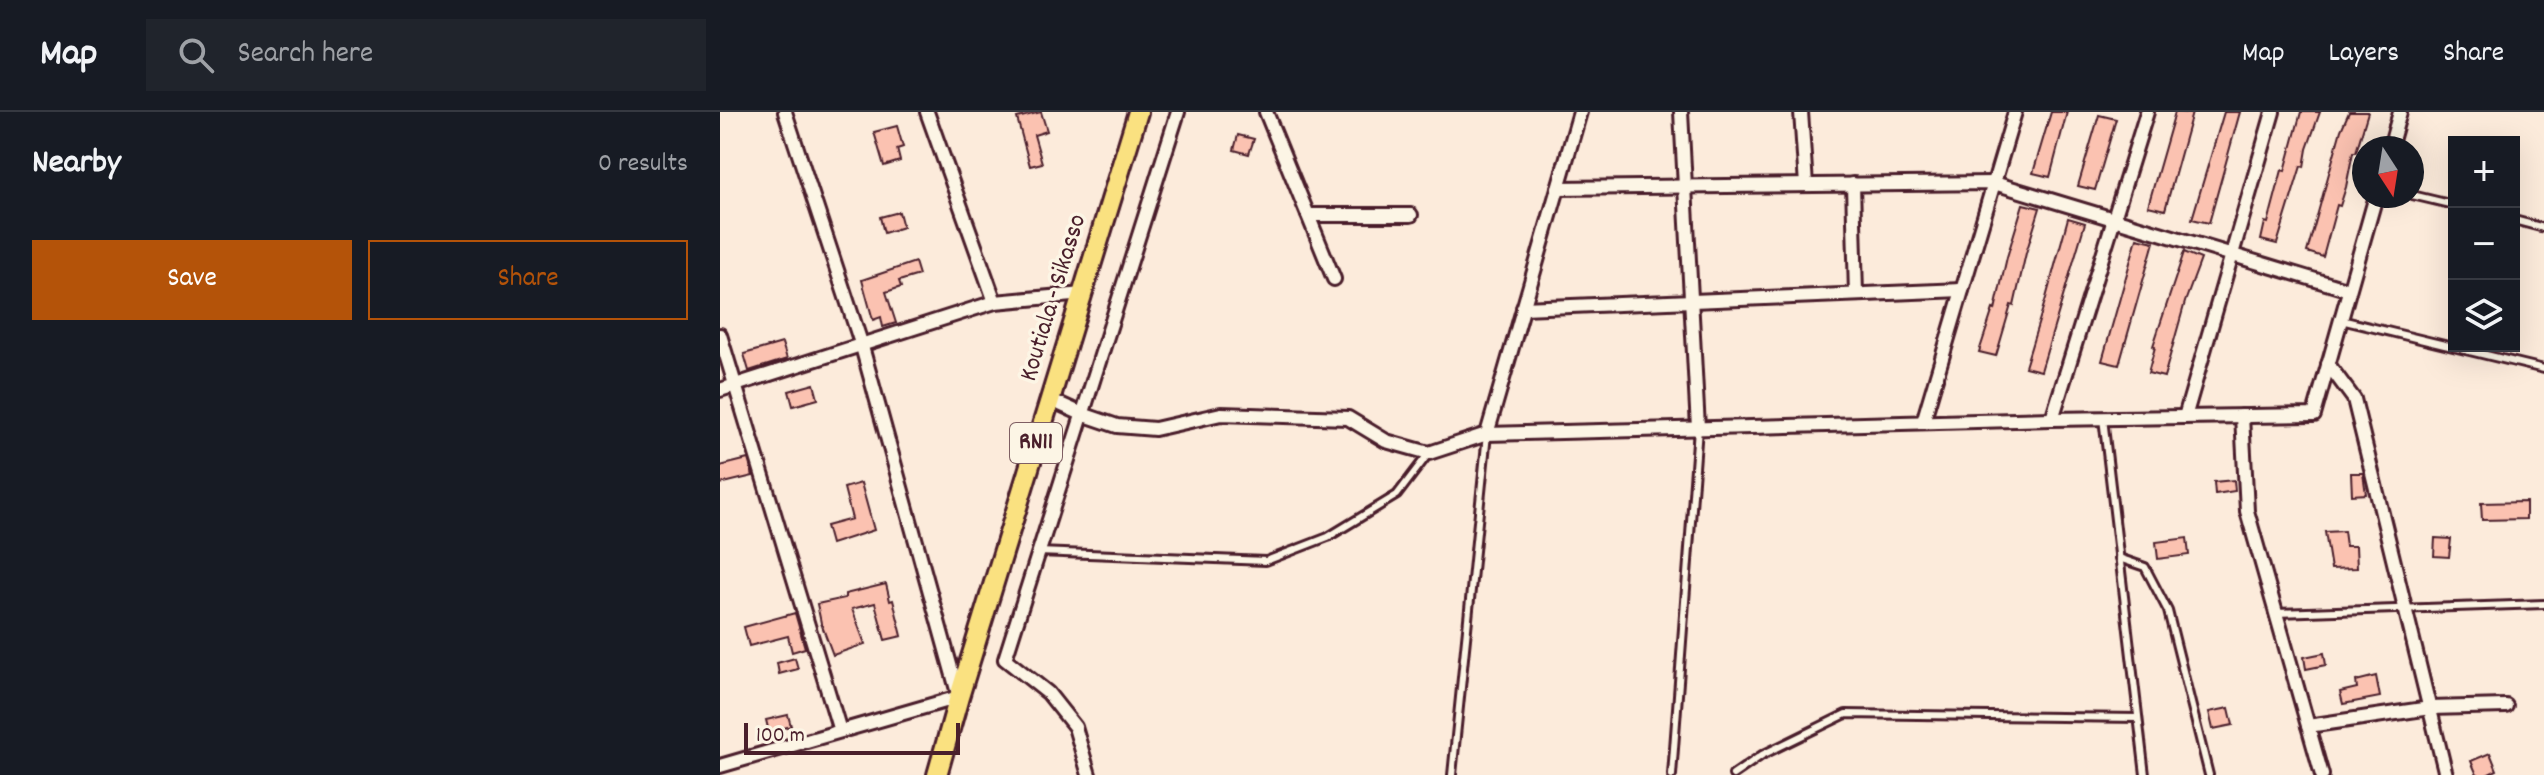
<!DOCTYPE html>
<meta charset="utf-8">
<style>
:root{--surface:#171b24;--page:#20242c;--text:#f1f3f6;--muted:#9ea1a6;--line:#363941;--accent:#b45309}
body{margin:0;font-family:Dekko,sans-serif;background:var(--page);color:var(--text)}
.controls{position:absolute;right:24px;top:24px;display:grid;overflow:hidden;border-radius:0px;box-shadow:0 8px 32px #0002}
.controls button{width:72px;height:72px;display:grid;place-items:center;padding:0;border:0;border-bottom:2px solid var(--line);background:var(--surface);color:var(--text);font:40px sans-serif}
.compass{position:absolute;left:1632px;top:24px;width:72px;height:72px;border-radius:50%;background:var(--surface);box-shadow:0 8px 32px #0002;rotate:168deg}
.scale{position:absolute;left:24px;bottom:20px;width:216px;box-sizing:border-box;padding-left:8px;border:4px solid #4a1f2b;border-top:0;font-size:22px;line-height:28px;white-space:nowrap;color:#4a1f2b;-webkit-text-stroke:6px #fcf5e5;paint-order:stroke}
.list{margin:0;padding:0;list-style:none}
h2{display:flex;justify-content:space-between;align-items:center;height:104px;margin:0;padding:0 32px;font-size:34px}
h2 small{font-size:26px;font-weight:400;color:var(--muted)}
.actions{display:flex;gap:16px;padding:24px 32px}
.actions a{flex:1;padding:18px 0;border:2px solid var(--accent);border-radius:0px;text-align:center;font-size:28px;color:var(--accent)}
.actions .main{background:var(--accent);color:#fff}
.icon{flex:none;width:44px;height:44px;fill:none;stroke:currentColor;stroke-width:2;stroke-linecap:round;stroke-linejoin:round}
.map{position:relative;flex:none;width:1824px;height:663px;overflow:hidden}
header{display:flex;align-items:center;gap:48px;box-sizing:border-box;height:112px;padding:0 40px;background:var(--surface);border-bottom:2px solid var(--line)}
header strong{font-size:38px}
nav{display:flex;gap:44px;margin-inline-start:auto;font-size:28px}
.search{width:560px;height:72px;background:var(--page);display:flex;align-items:center;gap:20px;box-sizing:border-box;padding:0 28px;border-radius:0px;color:var(--muted);font-size:30px}
main{display:flex}
aside{flex:1;background:var(--surface)}
.map>svg:first-child{display:block}
</style>
<header>
<strong>Map</strong>
<div class="search"><svg class="icon" aria-label="search" viewBox="0 0 24 24"><circle cx="10" cy="10" r="6"/><path d="M15 15l6 6"/></svg>Search here</div>
<nav><a>Map</a><a>Layers</a><a>Share</a></nav>
</header>
<main>
<aside>
<h2>Nearby<small>0 results</small></h2>
<ul class="list">
</ul>
<div class="actions"><a class="main">Save</a><a>Share</a></div>
</aside>
<div class="map">
<svg width="1824" height="663" viewBox="0 0 1824 663">
<rect width="100%" height="100%" fill="#fcebdb"/>
<filter id="ink" filterUnits="userSpaceOnUse"><feTurbulence type="fractalNoise" baseFrequency=".0125" numOctaves="2"/><feDisplacementMap in="SourceGraphic" scale="16" xChannelSelector="R" yChannelSelector="G"/><feConvolveMatrix kernelMatrix="1 2 1 2 8 2 1 2 1" color-interpolation-filters="sRGB"/></filter>
<g filter="url(#ink)">
<g fill="#fbc2b1" stroke="#4a1f2b" stroke-width="2">
<path d="M321,0L327,19L314,23L322,51L310,54L297,6Z"/>
<path d="M1331,0H1347L1330,65L1313,61Z"/>
<path d="M1455,0L1472,1L1445,98L1428,94Z"/>
<path d="M1504,0H1520L1489,111L1472,107Z"/>
<path d="M1581,0H1600L1587,37L1584,55L1581,54L1557,132L1541,128L1545,110L1548,111L1562,58L1565,59Z"/>
<path d="M1629,0H1648L1636,40H1633L1626,75L1620,94L1617,93L1603,145L1587,140L1621,18Z"/>
<path d="M1379,3L1396,7L1375,78L1358,74Z"/>
<path d="M177,14L183,35L177,37L180,49L164,54L154,20Z"/>
<path d="M518,23L534,27L529,42L514,38Z"/>
<path d="M1303,92L1320,96L1306,141L1294,194L1291,193L1276,244L1259,240L1273,197L1275,198L1287,145Z"/>
<path d="M179,100L183,115L164,121L160,105Z"/>
<path d="M1348,106L1365,111L1321,259L1305,255L1326,186Z"/>
<path d="M1417,126L1434,130L1399,253L1382,249Z"/>
<path d="M1464,140L1481,147L1465,190L1444,265L1428,261L1435,235L1433,234Z"/>
<path d="M195,150L199,163L179,169L181,175L166,180L176,211L163,215L161,205L153,208L142,168Z"/>
<path d="M62,231L67,247L29,259L24,242Z"/>
<path d="M94,272L98,287L73,294L69,279Z"/>
<path d="M28,347L33,364L0,372V354Z"/>
<path d="M1631,361H1643L1646,382L1632,383Z"/>
<path d="M1514,368L1515,379L1495,382L1494,370Z"/>
<path d="M141,371L154,418L111,432L106,414L132,407L124,376Z"/>
<path d="M1806,390V407L1762,408L1761,391Z"/>
<path d="M1624,419L1626,434H1636L1637,456L1611,457L1605,420Z"/>
<path d="M1467,426L1469,443L1438,447L1436,430Z"/>
<path d="M1715,426L1731,427L1729,445L1714,444Z"/>
<path d="M166,472L170,489L173,488L182,524L165,528L155,491L132,497L145,532L113,543L101,511L97,492L125,486V482Z"/>
<path d="M75,501L85,536L72,540L68,524L29,534L24,515Z"/>
<path d="M1604,541L1606,553L1586,557L1584,545Z"/>
<path d="M75,546L78,557L59,562L57,551Z"/>
<path d="M1656,564L1660,585L1623,592L1620,580L1637,576L1636,569Z"/>
<path d="M1509,596L1513,613L1493,617L1489,600Z"/>
<path d="M68,603L71,614L49,620L46,608Z"/>
<path d="M1770,641L1777,658L1767,663H1757L1751,649Z"/>
</g>
<g fill="none" stroke-linecap="round" stroke-linejoin="round">
<g stroke="#4a1f2b" stroke-width="12">
<g id="service">
<path d="M1692,83L1734,93"/>
<path d="M1794,108L1824,116"/>
<path d="M1621,208L1824,257"/>
<path d="M1383,306L1425,663"/>
<path d="M318,440L546,449L608,425L677,383L709,341"/>
<path d="M1399,446L1425,455L1448,499L1489,663"/>
<path d="M1556,501L1824,492"/>
<path d="M732,663L767,322"/>
<path d="M952,663L978,316"/>
<path d="M1013,663L1042,643L1126,602L1418,606"/>
</g>
</g>
<g stroke="#4a1f2b" stroke-width="18">
<g id="minor">
<path d="M207,0L275,190"/>
<path d="M546,0L614,167"/>
<path d="M961,0L978,316"/>
<path d="M1081,0L1086,73"/>
<path d="M1670,36L1680,0"/>
<path d="M1133,72L1136,182"/>
<path d="M838,76L1274,71L1629,178"/>
<path d="M588,103H691"/>
<path d="M803,196L1242,178"/>
<path d="M0,223L120,619"/>
<path d="M1608,252L1634,287L1726,663"/>
<path d="M0,278L275,190L363,182"/>
<path d="M329,287L362,302L397,314L435,317L501,302L628,306L666,329L709,341L767,322L1332,307L1594,303L1656,84"/>
<path d="M1522,304L1527,399L1602,663"/>
<path d="M1465,305L1553,0"/>
<path d="M1332,307L1427,0"/>
<path d="M1203,310L1295,0"/>
<path d="M767,322L860,0"/>
<path d="M1588,614L1710,596L1786,594"/>
<path d="M0,654L239,585L141,231L65,0"/>
<path d="M369,663L355,615L328,581L285,547L458,0"/>
</g>
</g>
<g stroke="#4a1f2b" stroke-width="24">
<path id="primary" d="M217,663L239,585L418,0"/>
</g>
<use href="#service" stroke="#fcf5e5" stroke-width="6"/>
<use href="#minor" stroke="#fcf5e5" stroke-width="12"/>
<use href="#primary" stroke="#fae180" stroke-width="18"/>
</g>
</g>
<g text-anchor="middle" dominant-baseline="central" stroke-width="7" stroke-linejoin="round" paint-order="stroke">
<rect fill="#fcf5e5" stroke="#7f5f63" stroke-width="2" x="290" y="311" width="52" height="40" rx="6"/>
<g font-size="24" font-weight="bold" fill="#4a1f2b">
<text x="316" y="331">RN11</text>
</g>
<g font-size="26" fill="#4a1f2b" stroke="#fcf5e5">
<text transform="translate(334 186) rotate(-73)">Koutiala - Sikasso</text>
</g>
</g>
</svg>
<div class="controls">
<button>+</button>
<button>−</button>
<button><svg class="icon" aria-label="layers" viewBox="0 0 24 24"><path d="M12 4l9 5-9 5-9-5zM3 14l9 5 9-5"/></svg></button>
</div>
<svg class="compass" viewBox="-18 -18 36 36"><path d="M0-13l5 13h-10z" fill="#e53935"/><path d="M0 13l5-13h-10z" fill="#9ea1a6"/></svg>
<div class="scale">100 m</div>
</div>
</main>
